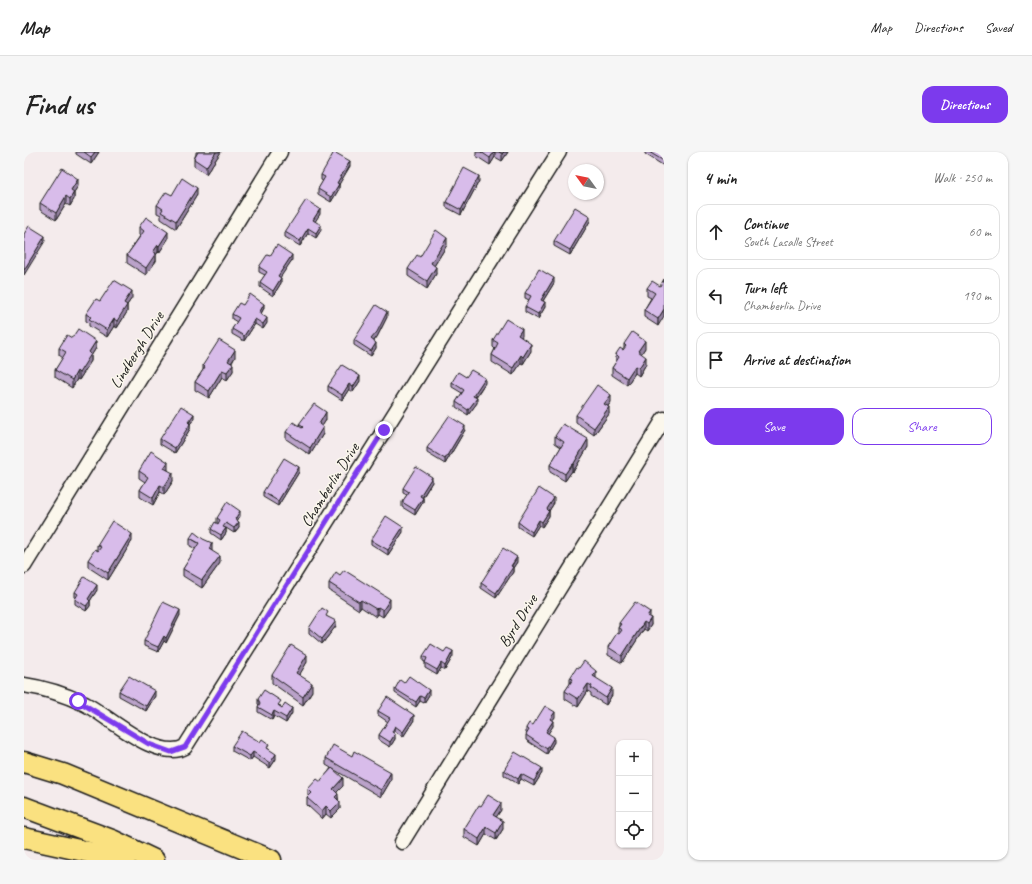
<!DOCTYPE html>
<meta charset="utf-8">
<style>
:root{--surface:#fff;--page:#f6f6f6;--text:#222;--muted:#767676;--line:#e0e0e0;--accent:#7c3aed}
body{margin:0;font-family:Caveat,sans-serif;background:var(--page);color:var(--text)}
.controls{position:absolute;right:12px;bottom:12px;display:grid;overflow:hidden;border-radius:8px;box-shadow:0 1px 3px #0004}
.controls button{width:36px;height:36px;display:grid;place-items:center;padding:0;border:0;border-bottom:1px solid var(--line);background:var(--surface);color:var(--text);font:20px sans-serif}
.compass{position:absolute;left:544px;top:12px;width:36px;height:36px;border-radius:50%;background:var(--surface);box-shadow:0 1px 3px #0004;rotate:303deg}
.stop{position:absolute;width:12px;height:12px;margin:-9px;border:3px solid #7c3aed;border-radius:50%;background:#fff}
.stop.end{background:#7c3aed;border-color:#fff;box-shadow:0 1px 4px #0008}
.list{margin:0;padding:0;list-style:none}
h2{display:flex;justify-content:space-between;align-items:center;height:52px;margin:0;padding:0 16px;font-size:17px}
h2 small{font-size:13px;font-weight:400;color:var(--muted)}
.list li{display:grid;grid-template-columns:26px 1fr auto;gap:12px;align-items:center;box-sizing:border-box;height:56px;margin:0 8px 8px;padding:0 8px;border:1px solid var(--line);border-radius:12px}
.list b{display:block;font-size:15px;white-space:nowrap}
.list p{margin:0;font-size:13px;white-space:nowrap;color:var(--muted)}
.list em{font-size:13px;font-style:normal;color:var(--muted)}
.actions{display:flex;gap:8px;padding:12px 16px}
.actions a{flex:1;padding:9px 0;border:1px solid var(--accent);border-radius:12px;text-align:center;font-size:14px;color:var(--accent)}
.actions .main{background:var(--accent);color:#fff}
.icon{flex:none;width:22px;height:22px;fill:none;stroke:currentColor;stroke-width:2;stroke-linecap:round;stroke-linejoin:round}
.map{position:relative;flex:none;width:640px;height:708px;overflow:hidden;border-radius:12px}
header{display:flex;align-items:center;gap:24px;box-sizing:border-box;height:56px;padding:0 20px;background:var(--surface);border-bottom:1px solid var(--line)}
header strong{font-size:19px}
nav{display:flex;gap:22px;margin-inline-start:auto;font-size:14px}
.intro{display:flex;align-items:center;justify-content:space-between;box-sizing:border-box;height:96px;padding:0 24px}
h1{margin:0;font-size:28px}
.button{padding:10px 18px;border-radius:12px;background:var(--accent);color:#fff;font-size:14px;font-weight:700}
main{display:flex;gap:24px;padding:0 24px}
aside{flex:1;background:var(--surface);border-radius:12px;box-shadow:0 1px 3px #0004}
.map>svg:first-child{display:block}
</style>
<header>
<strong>Map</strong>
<nav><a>Map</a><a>Directions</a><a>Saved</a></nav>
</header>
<div class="intro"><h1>Find us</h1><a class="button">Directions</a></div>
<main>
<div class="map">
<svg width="640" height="708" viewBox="0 0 640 708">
<rect width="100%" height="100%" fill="#f4ebec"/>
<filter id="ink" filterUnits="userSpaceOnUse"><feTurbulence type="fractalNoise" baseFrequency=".025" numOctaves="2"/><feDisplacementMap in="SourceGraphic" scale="8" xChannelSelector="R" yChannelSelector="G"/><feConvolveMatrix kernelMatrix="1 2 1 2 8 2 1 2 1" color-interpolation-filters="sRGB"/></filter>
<g filter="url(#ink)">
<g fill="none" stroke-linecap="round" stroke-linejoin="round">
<g stroke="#1c1c1c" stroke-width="17">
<g id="minor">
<path d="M0,414L256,0"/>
<path d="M0,533C21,536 42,543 61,552C86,565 133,610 161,595L535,0"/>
<path d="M378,690L640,267"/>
</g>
</g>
<g stroke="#1c1c1c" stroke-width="23">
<g id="highway">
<path d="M0,610L39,622L247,708"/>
<path d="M0,655L88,688L130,708"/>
<path d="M0,686L101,708"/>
</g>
</g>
<use href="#minor" stroke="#fbf7ec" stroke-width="14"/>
<use href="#highway" stroke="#fae180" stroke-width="20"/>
</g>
<g fill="#baa2c9" stroke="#1c1c1c">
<path d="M52,0H75L67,12L52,2Z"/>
<path d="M172,0H197L182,22L170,14V7L172,2Z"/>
<path d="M452,0H484L478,9L471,5L466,13L452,4Z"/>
<path d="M621,0H640V14L621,2Z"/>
<path d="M326,14L315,32V37L307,50L294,42V37L299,29L297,28V23Z"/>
<path d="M455,29L437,63L422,55V50Z"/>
<path d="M54,34L50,40V47L46,54L42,52L32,68L16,58V51Z"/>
<path d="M148,43H173L152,77L137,67V63L133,61V53Z"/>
<path d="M296,62L291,69L297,78L292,86L284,81L276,94L261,85V80Z"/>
<path d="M566,69L546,103L530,94V89Z"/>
<path d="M115,75L144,87L135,101L134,100L132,103V109L122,123L103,111V103L116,84L115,83Z"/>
<path d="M423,93L410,114L412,122L403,137L384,124V117L396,105Z"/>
<path d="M246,104L268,108L256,125L257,131L249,144L236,135V130L241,123L235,120V115Z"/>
<path d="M530,131L519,149L521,155L514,167L501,160V155L505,148L501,146V141Z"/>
<path d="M636,134L634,174L620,165V158L627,146L623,144V136Z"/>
<path d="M108,146L103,153V160L93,176L90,174L83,185L65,174V171L62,169V162L76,149Z"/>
<path d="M219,153L240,156L237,162L243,171L239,177L231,172L220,189L208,182V177L213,170L208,167V162Z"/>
<path d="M363,165L353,185L350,189L352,196L347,204L330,193V188Z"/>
<path d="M498,184L497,185L507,199L499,212L497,211L489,223L468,210V203L471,197L469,195V188Z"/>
<path d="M48,186L72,196L67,204V209L55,228L53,227L48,236L31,225V218L39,206L35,203V196Z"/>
<path d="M600,192L621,196L617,202L622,212L615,224L611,221L603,233L588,223V216L592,210V202L599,198L600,197Z"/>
<path d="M211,205L208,211L209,219L203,228L198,225L185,246L171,238V230L179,218V213Z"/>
<path d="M442,225L461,231L452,245L453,251L444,263L432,255V250L438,241L428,235V230Z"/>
<path d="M336,229L329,240L325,237L318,248L304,239V234Z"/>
<path d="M587,250L584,254L585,262L570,283L552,270V263Z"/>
<path d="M170,267L166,272V277L151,301L136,292V287Z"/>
<path d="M302,268L298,274L299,282L286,303L262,287V280L275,274V272Z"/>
<path d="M441,278L421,312L403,301V296Z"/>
<path d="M531,284L564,295L549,320L548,319L541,329L526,320V313L537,295L531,291Z"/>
<path d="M144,317V318L149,329L140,343L136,340L129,353L116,345V338L121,330L115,326V319Z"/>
<path d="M275,320L254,354L239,345V340Z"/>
<path d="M408,330L399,345V350L391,363L378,355V350L383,343L379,341V336Z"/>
<path d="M530,351L525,359V364L518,375L515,373L508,384L494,375V370Z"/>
<path d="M216,364L213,369L215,375L210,381L202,376V381L197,388L187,381V377L193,371V366Z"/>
<path d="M379,380L364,403L347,392V388Z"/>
<path d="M166,386L188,399L196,411L178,436L159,424V417L172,397L166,394Z"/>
<path d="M108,389L84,428L64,415V408L73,398V393Z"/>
<path d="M493,410L489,416V420L472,446L457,436V431Z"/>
<path d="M305,431L366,455L359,465L354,462L352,465L337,455L335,458L305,438Z"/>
<path d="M73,438L66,449V454L62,459L51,452V447L52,446L51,445V440Z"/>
<path d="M156,463L142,491L140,489L134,500L120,494V489Z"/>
<path d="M304,465L312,474L298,492L285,481V476Z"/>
<path d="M626,465L627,473L623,479L620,477L598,511L584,503V495L594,481V476L595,474V471Z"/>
<path d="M420,500L429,504L421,518L417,516L413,523L401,516V510L399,509V504Z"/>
<path d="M283,510L275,523L288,539L279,553L248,531V523Z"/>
<path d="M546,526H572L588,543L582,553L567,544V541L564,539L554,555L541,547V539L546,532Z"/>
<path d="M380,531L405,543L400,551L396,549L392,555L371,541V537Z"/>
<path d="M95,539L131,544L122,559L95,544Z"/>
<path d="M234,547L257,554L256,555L268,561L262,571L250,564L248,568L234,560V555L235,553L234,552Z"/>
<path d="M354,559L390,568L379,585L371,579L370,581L371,587L366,595L355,588V583L364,570L354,563Z"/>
<path d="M531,565L528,569L529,574L524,581L530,590L523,602L502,588V583L503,582L502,581V576Z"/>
<path d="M208,594L245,597L252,607L246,616L229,605L226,609L208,599Z"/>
<path d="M302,606L367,628L357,645L309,617L319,634L313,640L316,657L307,666L302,662L298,667L283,653V646L285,644H284V637L297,630L307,616L302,613Z"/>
<path d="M480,618L518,621L510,634L497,627L494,632L480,623Z"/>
<path d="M457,654L477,658L472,665L479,677L472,688L462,682L455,694L440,685V677Z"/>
</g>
<g fill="#9784a4" stroke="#1c1c1c">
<path d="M71,0H75L67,12V5Z"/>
<path d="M192,0H197L182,22V15Z"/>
<path d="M470,0H471V5L466,13V6Z"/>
<path d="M480,0H484L478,9V2Z"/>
<path d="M326,9V14L313,36V31Z"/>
<path d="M455,24V29L437,63V58Z"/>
<path d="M54,27V34L47,45V38Z"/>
<path d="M315,32V37L307,50V45Z"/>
<path d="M173,36V43L152,77V69Z"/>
<path d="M50,40V47L46,54V47Z"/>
<path d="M42,44V52L32,68V61Z"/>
<path d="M296,57V62L289,73V68Z"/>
<path d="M566,64V69L546,103V98Z"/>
<path d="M297,73V78L292,86V81Z"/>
<path d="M284,76V81L276,94V89Z"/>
<path d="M144,80V87L135,101V94Z"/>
<path d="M21,84V89L0,123V118Z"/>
<path d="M423,86V93L407,119V111Z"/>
<path d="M134,93V100L132,103V109L122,123V116L129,100Z"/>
<path d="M268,103V108L254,129V124Z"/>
<path d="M412,115V122L403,137V129Z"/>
<path d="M257,126V131L249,144V139Z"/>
<path d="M530,126V131L517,152V148Z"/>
<path d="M108,139V146L103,153V160L93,176V169L100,151Z"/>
<path d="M521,150V155L514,167V162Z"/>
<path d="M240,152V156L235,165V161Z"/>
<path d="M640,157V164L634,174V167Z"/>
<path d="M363,160V165L353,185L347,192V187Z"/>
<path d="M243,166V171L239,177V172Z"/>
<path d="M90,167V174L83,185V178Z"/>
<path d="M231,167V172L220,189V184Z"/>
<path d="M498,177V184L494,191V183Z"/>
<path d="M72,189V196L67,204V209L55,228V221L65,200Z"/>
<path d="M621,189V196L614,207V199Z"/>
<path d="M352,191V196L347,204V199Z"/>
<path d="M507,192V199L499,212V205Z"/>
<path d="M211,198V205L204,216V209Z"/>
<path d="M497,203V211L489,223V216Z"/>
<path d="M622,205V212L615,224V216Z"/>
<path d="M209,212V219L203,228V220Z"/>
<path d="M611,214V221L603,233V226Z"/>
<path d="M198,218V225L185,246V239Z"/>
<path d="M53,219V227L48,236V228Z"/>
<path d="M336,224V229L329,240V235Z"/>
<path d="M461,226V231L449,248V244Z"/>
<path d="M325,232V237L318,248V243Z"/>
<path d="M587,243V250L580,259V252Z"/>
<path d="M453,246V251L444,263V258Z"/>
<path d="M585,255V262L570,283V276Z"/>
<path d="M302,260V268L295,279V272Z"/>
<path d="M170,262V267L166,272V277L151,301V296Z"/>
<path d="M441,274V278L421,312V307Z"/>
<path d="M299,275V282L286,303V296Z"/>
<path d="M564,287V295L549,320V313Z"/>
<path d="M144,310V317L140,323V316Z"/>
<path d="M548,312V319L541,329V322Z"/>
<path d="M275,315V320L254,354V349Z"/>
<path d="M149,321V329L140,343V335Z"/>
<path d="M408,325V330L396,349V344Z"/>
<path d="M136,333V340L129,353V346Z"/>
<path d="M399,346V350L391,363V358Z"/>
<path d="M530,346V351L523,362V357Z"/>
<path d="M216,359V364L211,372V367Z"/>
<path d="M525,359V364L518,375V370Z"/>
<path d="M515,368V373L508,384V380Z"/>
<path d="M215,370V375L210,381V376Z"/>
<path d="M379,375V380L364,403V398Z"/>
<path d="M202,376V381L197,388V383Z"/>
<path d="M108,382V389L84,428V421Z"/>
<path d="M188,391V399L185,397Z"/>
<path d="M196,404V411L178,436V428Z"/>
<path d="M493,405V410L489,416V420L472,446V441Z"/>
<path d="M73,433V438L66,449V454L62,459L64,447Z"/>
<path d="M366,447V455L359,465V458Z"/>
<path d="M337,448V455L335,458V450Z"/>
<path d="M354,455V462L352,465V457Z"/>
<path d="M156,458V463L142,491V486Z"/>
<path d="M626,460V467L623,464Z"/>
<path d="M627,466V473L623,479V472Z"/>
<path d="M312,469V474L298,492V487Z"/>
<path d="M620,470V477L598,511V504Z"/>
<path d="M140,484V489L134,500V495Z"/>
<path d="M429,499V504L421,518V514Z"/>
<path d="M283,503V510L272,529V521Z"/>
<path d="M417,511V516L413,523V518Z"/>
<path d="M572,519V527L569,524Z"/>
<path d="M288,531V539L279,553V545Z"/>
<path d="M564,532V539L554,555V547Z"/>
<path d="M588,536V543L582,553V546Z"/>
<path d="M405,538V543L400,551V546Z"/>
<path d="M131,539V544L122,559V554Z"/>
<path d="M396,544V549L392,555V550Z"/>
<path d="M268,556V561L262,571V566Z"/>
<path d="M250,559V564L248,568V563Z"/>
<path d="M531,560V565L526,572V567Z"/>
<path d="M390,563V568L379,585V580Z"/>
<path d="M529,569V574L522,585V580Z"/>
<path d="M371,574V579L368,585V580Z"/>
<path d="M371,582V587L366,595V590Z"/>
<path d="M530,585V590L523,602V597Z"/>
<path d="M229,600V605L226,609V604Z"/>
<path d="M252,602V607L246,616V611Z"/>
<path d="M518,616V621L510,634V629Z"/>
<path d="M367,620V628L357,645V638Z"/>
<path d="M497,622V627L494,632V627Z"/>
<path d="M319,626V634L309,644V637Z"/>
<path d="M314,642V649L311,645Z"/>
<path d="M316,650V657L307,666V659Z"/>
<path d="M477,651V658L469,670V663Z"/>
<path d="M302,654V662L298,667V659Z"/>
<path d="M479,669V677L472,688V681Z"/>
<path d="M462,675V682L455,694V687Z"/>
</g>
<g fill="#d8bcea" stroke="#1c1c1c">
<path d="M60,0H71L67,5Z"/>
<path d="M174,0H192L182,15L170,7Z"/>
<path d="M310,0L326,9L313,31L315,32L307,45L294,37L301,25L297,23Z"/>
<path d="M457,0H470L466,6Z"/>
<path d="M475,0H480L478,2Z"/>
<path d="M625,0H640V9Z"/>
<path d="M38,16L54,27L47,38L50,40L46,47L42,44L32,61L16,51Z"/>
<path d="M440,16L455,24L437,58L422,50Z"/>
<path d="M158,26L173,36L152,69L137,60L139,57L133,53L142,40L148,43Z"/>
<path d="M282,48L296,57L289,68L297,73L292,81L284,76L276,89L261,80Z"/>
<path d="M551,55L566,64L546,98L530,89Z"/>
<path d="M122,65L144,80L135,94L134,93L129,100L132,101L122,116L103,103L120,79L115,75Z"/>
<path d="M5,74L21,84L0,118V82Z"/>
<path d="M412,78L423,86L407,111L412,115L403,129L384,117L393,103L396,105Z"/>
<path d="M253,93L268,103L254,124L257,126L249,139L236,130L243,120L235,115L243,103L246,104Z"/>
<path d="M515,117L530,126L517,148L521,150L514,162L501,155L507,144L501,141Z"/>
<path d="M640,127V157L634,167L620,158L631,141L623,136L628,129L636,134Z"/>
<path d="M90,128L108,139L100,151L103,153L93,169L90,167L83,178L65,167L67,165L62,162L72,147L76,149Z"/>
<path d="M226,142L240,152L235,161L243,166L239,172L231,167L220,184L208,177L215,166L208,162L215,151L219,153Z"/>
<path d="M352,153L363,160L353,180L347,187L352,191L347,199L330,188Z"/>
<path d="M482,167L498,177L494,183L507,192L499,205L497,203L489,216L468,203L474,191L469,188Z"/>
<path d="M54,177L72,189L65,200L67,202L55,221L53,219L48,228L31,218L42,200L35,196L43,183L48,186Z"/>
<path d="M608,180L621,189L614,199L622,205L615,216L611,214L603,226L588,216L595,205L592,202L596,196L599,198L602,194L600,192Z"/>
<path d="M195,188L211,198L204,209L209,212L203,220L198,218L185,239L171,230L181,215L179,213Z"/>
<path d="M318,213L336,224L329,235L325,232L318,243L304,234Z"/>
<path d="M447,218L461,226L449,244L453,246L444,258L432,250L440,238L428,230L434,220L442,225Z"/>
<path d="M573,233L587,243L580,252L585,255L570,276L552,263Z"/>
<path d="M290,252L302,260L295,272L299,275L286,296L262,280L269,270L278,276L279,275L275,272Z"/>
<path d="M157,254L170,262L164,270L166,272L151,296L136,287Z"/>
<path d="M425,264L441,274L421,307L403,296Z"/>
<path d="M539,272L564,287L549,313L548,312L541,322L526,313L540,290L531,284Z"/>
<path d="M127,299L144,310L140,316L149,321L140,335L136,333L129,346L116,338L124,325L115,319Z"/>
<path d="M260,306L275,315L254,349L239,340Z"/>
<path d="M392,315L408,325L396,344L399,346L391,358L378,350L385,340L379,336Z"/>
<path d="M515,336L530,346L523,357L525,359L518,370L515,368L508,380L494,370Z"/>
<path d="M203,350L216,359L211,367L215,370L210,376L202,371L199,375L202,376L197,383L187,377L191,370L194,372L196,368L193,366Z"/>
<path d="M362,364L379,375L364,398L347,388Z"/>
<path d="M88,369L108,382L84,421L64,408L71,397L74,399L77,395L73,393Z"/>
<path d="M170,380L179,387L188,391L185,397L196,404L178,428L159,417L175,391L166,386Z"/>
<path d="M479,396L493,405L487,414L489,415L472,441L457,431Z"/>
<path d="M320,418L366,447L359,458L354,455L352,457L337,448L335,450L305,431L312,420L316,423Z"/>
<path d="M60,425L73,433L64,447L66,449L62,454L51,447L54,442L51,440Z"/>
<path d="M139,450L156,458L142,486L140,484L134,495L120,489Z"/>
<path d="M611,450L626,460L623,464L627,466L623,472L620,470L598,504L584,495L593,481L595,482L598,478L594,476L597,472L595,471Z"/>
<path d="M298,456L304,460L302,464L312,469L298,487L285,476Z"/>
<path d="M407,492L420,500L423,496L429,499L421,514L417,511L413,518L401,511L403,506L399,504Z"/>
<path d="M267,493L283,503L272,521L288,531L279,545L248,523Z"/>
<path d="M560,509L572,519L569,524L588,536L582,546L567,536L568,534L564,532L554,547L541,539L549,527L546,526L553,515L555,516Z"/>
<path d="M105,524L131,539L122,554L95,539Z"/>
<path d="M385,524L405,538L400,546L396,544L392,550L371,537L376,528L380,531Z"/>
<path d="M240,538L257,549L254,553L258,556L261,551L268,556L262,566L250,559L248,563L234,555L236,551L234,547Z"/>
<path d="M363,545L390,563L379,580L371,574L368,580L371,582L366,590L355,583L366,566L354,559Z"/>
<path d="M521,554L531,560L526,567L529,569L522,580L530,585L523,597L502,583L505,578L502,576L505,571L509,573Z"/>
<path d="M218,579L236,590L238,587L245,592L243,596L252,602L246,611L229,600L226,604L208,594Z"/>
<path d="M309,593L328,604L330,599L367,620L357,638L302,606Z"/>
<path d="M491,600L518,616L510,629L497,622L494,627L480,618Z"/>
<path d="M308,616L319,626L309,637L314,642L311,645L316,650L307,659L302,654L298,659L283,646L288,641L284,637L293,627L297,630V628Z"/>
<path d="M464,643L477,651L469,663L479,669L472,681L462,675L455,687L440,677L455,653L457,654Z"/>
</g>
</g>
<g fill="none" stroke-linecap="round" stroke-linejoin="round" filter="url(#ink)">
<path stroke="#7c3aed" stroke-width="5" d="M54,549L125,592L147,600L161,595L360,278"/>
</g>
<g text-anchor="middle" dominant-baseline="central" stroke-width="3" stroke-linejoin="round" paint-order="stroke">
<g font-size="16" fill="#1c1c1c" stroke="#fbf7ec">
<text transform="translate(113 198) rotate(-58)">Lindbergh Drive</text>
<text transform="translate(306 333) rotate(-58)">Chamberlin Drive</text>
<text transform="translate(494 469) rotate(-58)">Byrd Drive</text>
</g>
</g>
</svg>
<div class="controls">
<button>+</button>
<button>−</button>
<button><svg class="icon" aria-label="locate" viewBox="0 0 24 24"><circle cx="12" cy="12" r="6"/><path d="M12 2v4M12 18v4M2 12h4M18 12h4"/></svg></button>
</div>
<svg class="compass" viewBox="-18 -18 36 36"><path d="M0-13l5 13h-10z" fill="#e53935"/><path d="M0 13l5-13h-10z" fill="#767676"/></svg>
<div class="stop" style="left:54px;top:549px"></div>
<div class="stop end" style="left:360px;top:278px"></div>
</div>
<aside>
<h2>4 min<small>Walk · 250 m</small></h2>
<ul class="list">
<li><svg class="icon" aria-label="ahead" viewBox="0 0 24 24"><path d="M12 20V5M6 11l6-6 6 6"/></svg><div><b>Continue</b><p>South Lasalle Street</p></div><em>60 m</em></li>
<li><svg class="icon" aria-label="left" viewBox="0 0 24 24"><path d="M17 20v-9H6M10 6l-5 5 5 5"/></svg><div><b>Turn left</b><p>Chamberlin Drive</p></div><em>190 m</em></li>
<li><svg class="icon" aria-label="arrive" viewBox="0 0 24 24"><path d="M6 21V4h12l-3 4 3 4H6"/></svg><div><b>Arrive at destination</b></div></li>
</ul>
<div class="actions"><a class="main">Save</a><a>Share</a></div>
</aside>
</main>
